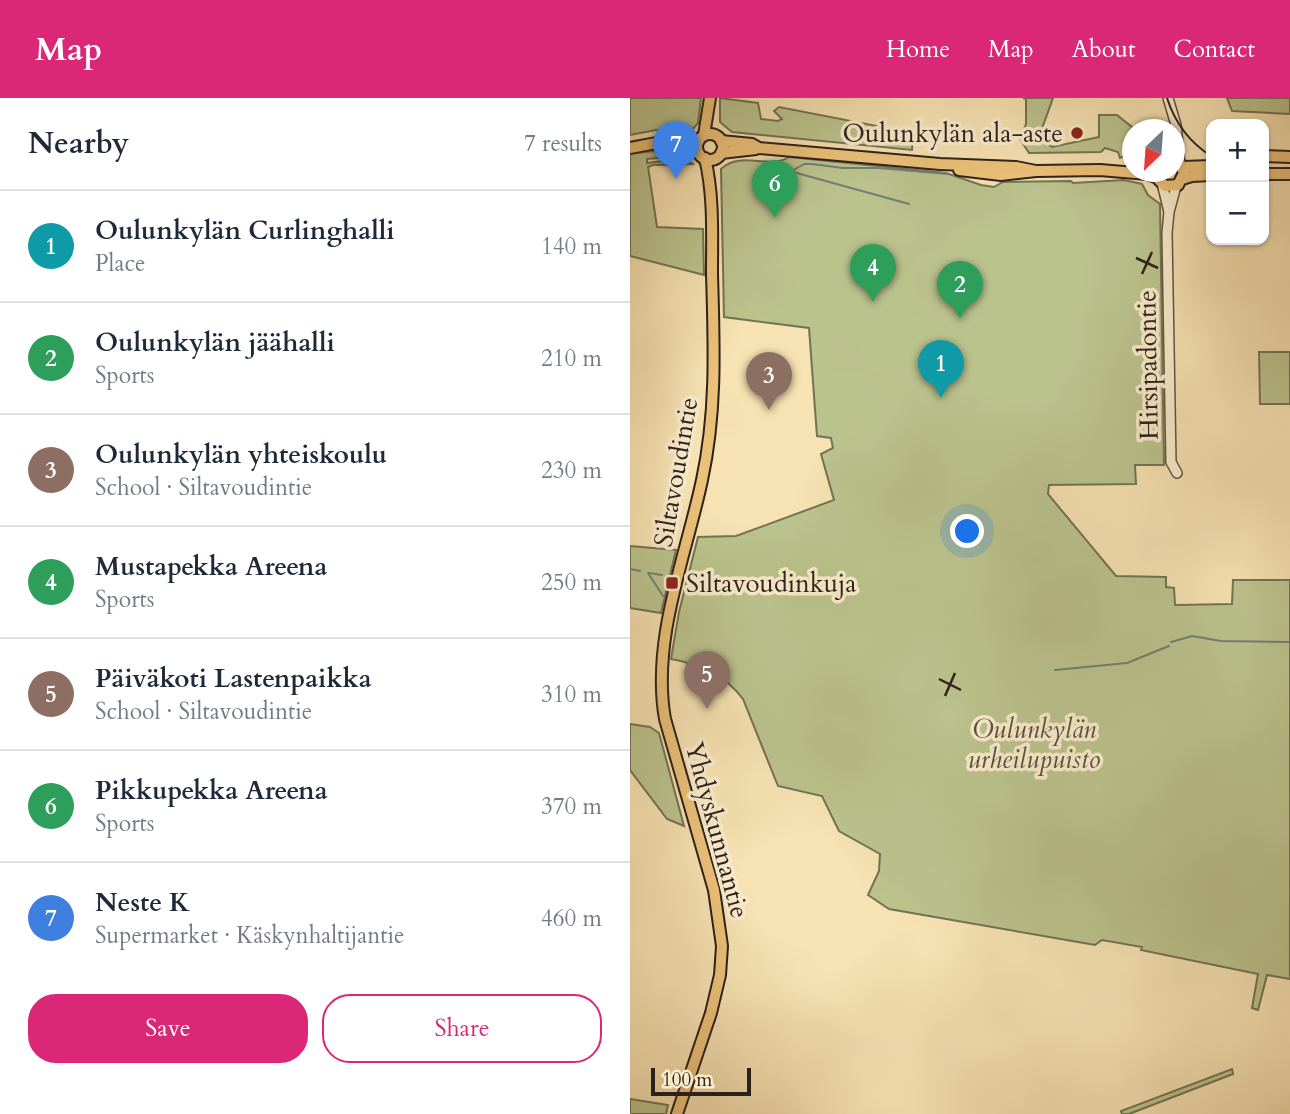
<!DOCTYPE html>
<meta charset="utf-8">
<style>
:root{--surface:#fff;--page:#f6f6f7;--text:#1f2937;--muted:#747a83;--line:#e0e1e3;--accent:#db2777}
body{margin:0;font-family:Cardo,serif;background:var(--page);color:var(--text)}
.controls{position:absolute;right:21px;top:21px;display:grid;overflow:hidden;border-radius:14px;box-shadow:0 2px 5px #0004}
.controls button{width:63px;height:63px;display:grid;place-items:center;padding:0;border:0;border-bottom:2px solid var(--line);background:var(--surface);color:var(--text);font:35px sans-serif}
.compass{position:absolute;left:492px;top:21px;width:63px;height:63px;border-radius:50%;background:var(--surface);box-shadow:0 2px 5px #0004;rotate:205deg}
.scale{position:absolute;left:21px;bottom:18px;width:100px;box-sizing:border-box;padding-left:7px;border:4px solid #2d211b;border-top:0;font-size:19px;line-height:24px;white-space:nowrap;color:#2d211b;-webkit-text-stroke:5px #f9eccd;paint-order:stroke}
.you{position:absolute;left:338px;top:434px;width:24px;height:24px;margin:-18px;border:5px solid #fff;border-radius:50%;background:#1a73e8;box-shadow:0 0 0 10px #1a73e833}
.badge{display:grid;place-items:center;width:46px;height:46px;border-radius:50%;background:var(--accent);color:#fff;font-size:23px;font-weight:700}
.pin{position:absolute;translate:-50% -58px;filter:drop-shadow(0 2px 4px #0008)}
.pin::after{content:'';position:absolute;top:37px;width:24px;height:21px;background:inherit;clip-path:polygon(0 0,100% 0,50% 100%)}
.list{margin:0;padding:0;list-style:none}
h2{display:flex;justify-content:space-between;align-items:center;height:91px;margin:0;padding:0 28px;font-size:30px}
h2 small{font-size:23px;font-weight:400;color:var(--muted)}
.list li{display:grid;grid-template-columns:46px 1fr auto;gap:21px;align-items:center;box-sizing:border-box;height:112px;padding:0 28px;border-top:2px solid var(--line)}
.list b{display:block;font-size:26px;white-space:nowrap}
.list p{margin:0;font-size:23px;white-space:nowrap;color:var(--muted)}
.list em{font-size:23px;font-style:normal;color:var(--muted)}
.actions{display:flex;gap:14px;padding:21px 28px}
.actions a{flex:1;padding:16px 0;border:2px solid var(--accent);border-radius:28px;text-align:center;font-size:24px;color:var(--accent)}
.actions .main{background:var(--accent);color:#fff}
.map{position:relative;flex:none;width:660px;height:1016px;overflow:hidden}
header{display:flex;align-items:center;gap:42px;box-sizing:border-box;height:98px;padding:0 35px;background:var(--accent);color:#fff}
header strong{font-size:33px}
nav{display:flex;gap:38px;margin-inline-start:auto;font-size:24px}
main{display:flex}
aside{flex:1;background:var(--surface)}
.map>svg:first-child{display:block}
</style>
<header>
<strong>Map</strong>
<nav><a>Home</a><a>Map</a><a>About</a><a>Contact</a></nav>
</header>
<main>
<aside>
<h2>Nearby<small>7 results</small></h2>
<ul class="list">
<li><span class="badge" style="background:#0f9aa8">1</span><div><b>Oulunkylän Curlinghalli</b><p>Place</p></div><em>140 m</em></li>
<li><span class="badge" style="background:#2e9e5b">2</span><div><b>Oulunkylän jäähalli</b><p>Sports</p></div><em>210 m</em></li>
<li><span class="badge" style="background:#8d6e63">3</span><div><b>Oulunkylän yhteiskoulu</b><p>School · Siltavoudintie</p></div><em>230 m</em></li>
<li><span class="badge" style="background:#2e9e5b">4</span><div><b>Mustapekka Areena</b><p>Sports</p></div><em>250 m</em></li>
<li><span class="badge" style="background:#8d6e63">5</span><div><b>Päiväkoti Lastenpaikka</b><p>School · Siltavoudintie</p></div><em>310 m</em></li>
<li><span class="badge" style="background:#2e9e5b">6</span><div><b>Pikkupekka Areena</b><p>Sports</p></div><em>370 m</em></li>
<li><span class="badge" style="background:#3f7fe0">7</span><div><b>Neste K</b><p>Supermarket · Käskynhaltijantie</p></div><em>460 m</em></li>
</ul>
<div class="actions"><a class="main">Save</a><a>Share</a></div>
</aside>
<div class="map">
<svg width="660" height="1016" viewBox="0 0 660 1016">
<rect width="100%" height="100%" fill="#f6e2b2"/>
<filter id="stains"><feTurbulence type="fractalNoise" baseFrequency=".00286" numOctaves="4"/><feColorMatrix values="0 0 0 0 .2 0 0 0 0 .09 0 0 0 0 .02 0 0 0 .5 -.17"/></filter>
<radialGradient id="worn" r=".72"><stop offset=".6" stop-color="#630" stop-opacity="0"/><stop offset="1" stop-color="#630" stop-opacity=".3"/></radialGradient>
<g fill="#bbc38d" stroke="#747254" stroke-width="2">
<path d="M0,0H71L68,25L62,32H26L0,37Z"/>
<path d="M90,0L128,5L131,21L148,23L152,21L144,13L149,9L283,35L282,52L102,34L90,24Z"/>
<path d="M393,0H423L409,39L422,49L469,39V17H487L502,29L500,56L490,60L488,54L475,50L471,54L399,55L390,41L396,26V1Z"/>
<path d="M597,0H660V16L602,13Z"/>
<path d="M24,53L53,54L49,58L17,61V65L48,61L64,66L23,67L18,69L27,129L73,131L74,177L0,158V56Z"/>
<path d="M159,59L316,75L351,87L364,89L373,84L441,83L443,85L494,82L512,86L518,97L530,106L534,367H505L506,386L419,387L418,396L486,478L536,479V489L544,490L545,507L602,506L603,482H660V881L637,877L628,912L622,910L628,876L511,852L512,849L472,842L465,847L259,811L238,797L249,773L250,756L209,733L192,698L148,688L113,601C96,578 70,566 41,561L49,514L68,439L106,438L204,402L191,356L203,350L201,340L187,338L179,230L94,219L91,71C111,52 139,72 159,59Z"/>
<path d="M629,254H660V306H630Z"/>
<path d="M0,448L46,452L31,515L0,510Z"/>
<path d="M0,626L20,629L29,635L54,728L37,721L0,672Z"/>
<path d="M602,971L603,976L499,1016H492L491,1013Z"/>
<path d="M0,1001L38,1007L36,1016H0Z"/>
</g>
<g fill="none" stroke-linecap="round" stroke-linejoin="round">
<g stroke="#727e78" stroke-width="2">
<path d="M145,69L279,106"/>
<path d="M160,74L174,66H182L213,70H248L318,76"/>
<path d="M0,471L10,473"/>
<path d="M18,475L33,498"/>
<path d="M19,475L32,477"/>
<path d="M541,544L562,538L591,543L660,544"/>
<path d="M425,572L497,565L539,548"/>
</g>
<g stroke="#5f5141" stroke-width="12">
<g id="minor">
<path d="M538,0L546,27L550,66"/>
<path d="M532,85L539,114"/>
<path d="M546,88L539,114L537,135L541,364L547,375"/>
</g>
</g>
<g stroke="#2d211b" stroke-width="14">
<g id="major">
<circle cx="80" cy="49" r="13"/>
<path d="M74,37L80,0"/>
<path d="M91,43L122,46L129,50L310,66L386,69L406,73"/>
<path d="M0,50L26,45L69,42"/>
<path d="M91,55L126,51"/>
<path d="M634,58L660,59"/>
<path d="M552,69L581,68"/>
<path d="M329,72L371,77L406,73L470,72L517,76L528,80"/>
<path d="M527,74L529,82L535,88L548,87L554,75L550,66L544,63"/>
<path d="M634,76H660"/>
<path d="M552,81L562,78L581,77"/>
<path d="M47,1016L81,915L90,877L92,848L84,792L35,621C21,542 56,458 72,382C87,313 84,246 82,176C82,137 84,98 75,60"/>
</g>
</g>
<use href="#minor" stroke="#f9eccd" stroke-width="9"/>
<use href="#major" stroke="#ebc179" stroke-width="10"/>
<g stroke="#2d211b" stroke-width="2">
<path d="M537,0C545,25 559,44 581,58"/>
<path d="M634,70H660"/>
</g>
</g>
<path fill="none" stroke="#2d211b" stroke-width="2.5" d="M506,160L528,170M512,176L522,154M309,581L331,592M315,598L325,575"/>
<g fill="#8f2418" stroke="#f9eccd" stroke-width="2.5">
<circle cx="447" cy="35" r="7"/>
<rect x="35" y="478" width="14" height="14" rx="3.5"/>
</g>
<g text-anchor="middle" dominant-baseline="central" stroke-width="7" stroke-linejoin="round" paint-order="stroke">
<g font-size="26" fill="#2d211b" stroke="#f9eccd" text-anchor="end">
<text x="433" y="35">Oulunkylän ala-aste</text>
<text x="56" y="485" text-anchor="start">Siltavoudinkuja</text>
</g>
<g font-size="26" fill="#2d211b" stroke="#f9eccd">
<text transform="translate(518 267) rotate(-91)">Hirsipadontie</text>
<text transform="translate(46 374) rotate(-80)">Siltavoudintie</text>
<text transform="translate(87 732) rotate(75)">Yhdyskunnantie</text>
</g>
<g font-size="26" font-style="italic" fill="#58523d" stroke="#f9eccd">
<text x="404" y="631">Oulunkylän<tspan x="404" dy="30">urheilupuisto</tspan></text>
</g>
</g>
<rect width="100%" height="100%" filter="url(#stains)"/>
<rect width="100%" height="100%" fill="url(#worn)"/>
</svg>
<div class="controls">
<button>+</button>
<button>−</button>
</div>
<svg class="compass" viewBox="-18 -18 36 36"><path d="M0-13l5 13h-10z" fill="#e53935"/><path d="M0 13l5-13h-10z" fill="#747a83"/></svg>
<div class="scale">100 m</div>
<div class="you"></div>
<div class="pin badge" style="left:311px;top:300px;background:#0f9aa8">1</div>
<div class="pin badge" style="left:330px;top:221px;background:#2e9e5b">2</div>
<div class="pin badge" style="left:139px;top:312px;background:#8d6e63">3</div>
<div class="pin badge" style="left:243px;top:204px;background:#2e9e5b">4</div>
<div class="pin badge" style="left:77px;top:611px;background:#8d6e63">5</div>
<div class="pin badge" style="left:145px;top:120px;background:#2e9e5b">6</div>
<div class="pin badge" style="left:46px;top:81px;background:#3f7fe0">7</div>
</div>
</main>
